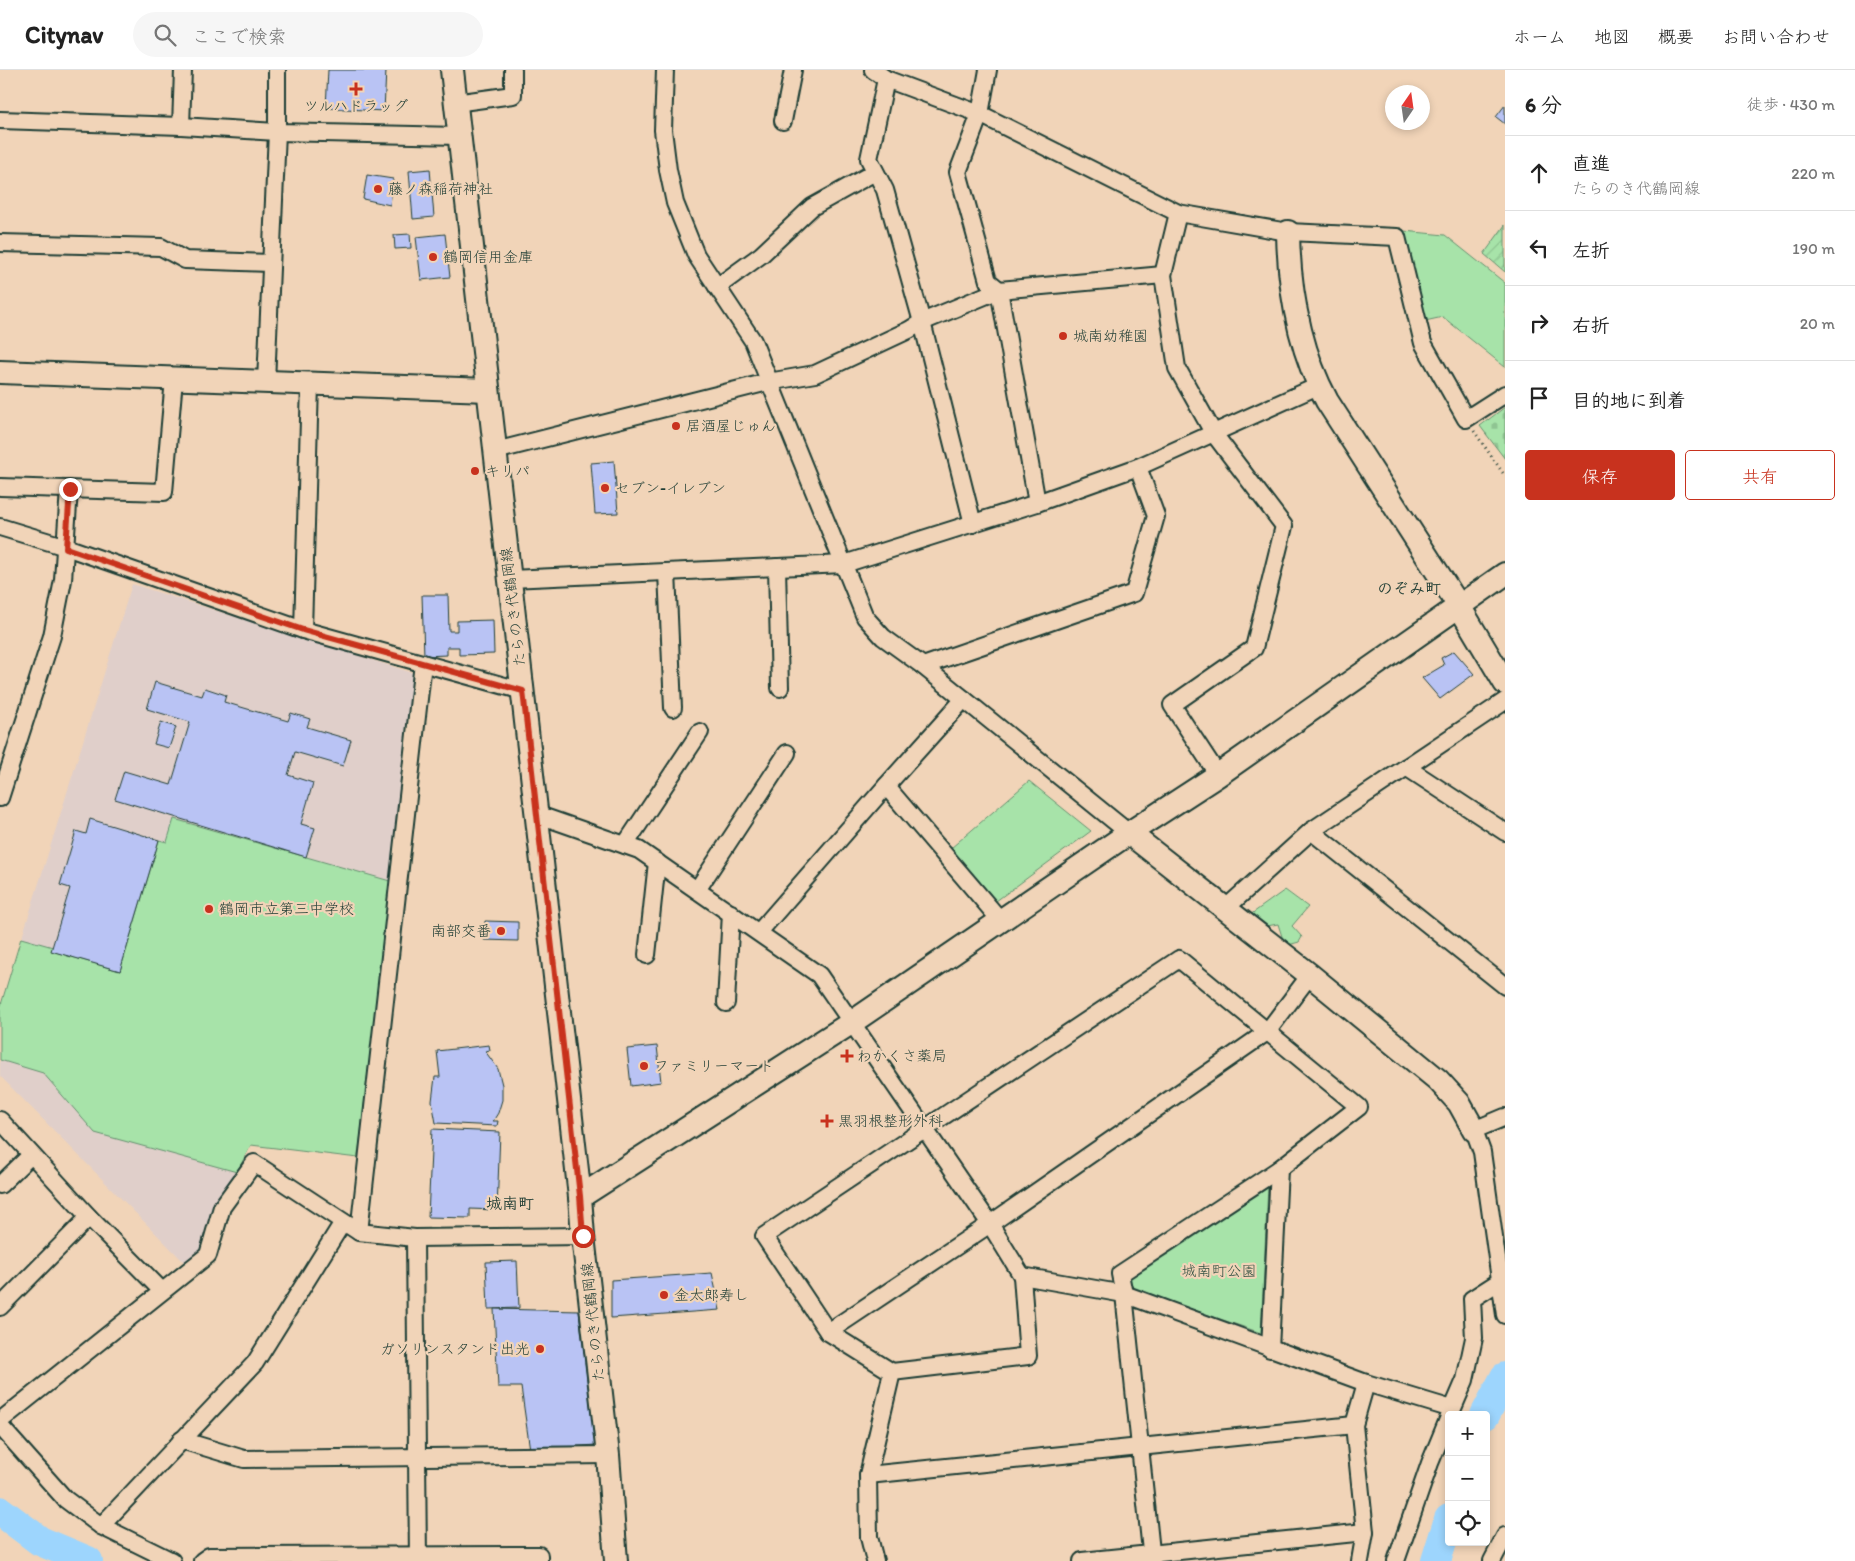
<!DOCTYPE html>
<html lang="ja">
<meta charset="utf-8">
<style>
:root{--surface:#fff;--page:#f6f6f6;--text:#222;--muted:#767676;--line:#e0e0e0;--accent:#c8321e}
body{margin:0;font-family:Itim,"Klee One",sans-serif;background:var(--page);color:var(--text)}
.controls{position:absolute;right:15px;bottom:15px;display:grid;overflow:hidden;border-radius:5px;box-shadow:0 2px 8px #0003}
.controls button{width:45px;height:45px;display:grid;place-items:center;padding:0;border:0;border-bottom:1px solid var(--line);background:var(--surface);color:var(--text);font:25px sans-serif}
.compass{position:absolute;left:1385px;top:15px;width:45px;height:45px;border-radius:50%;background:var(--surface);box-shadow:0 2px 8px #0003;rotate:13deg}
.stop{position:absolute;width:15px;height:15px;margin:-11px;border:4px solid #c8321e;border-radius:50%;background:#fff}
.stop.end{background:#c8321e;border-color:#fff;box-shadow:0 1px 5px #0008}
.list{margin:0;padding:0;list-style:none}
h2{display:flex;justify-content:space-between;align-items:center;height:65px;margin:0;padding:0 20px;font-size:21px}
h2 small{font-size:16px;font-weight:400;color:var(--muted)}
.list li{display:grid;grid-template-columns:32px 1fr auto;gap:15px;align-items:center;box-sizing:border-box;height:75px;padding:0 20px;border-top:1px solid var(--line)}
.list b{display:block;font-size:19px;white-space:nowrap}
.list p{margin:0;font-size:16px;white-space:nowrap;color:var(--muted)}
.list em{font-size:16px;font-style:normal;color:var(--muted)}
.actions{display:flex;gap:10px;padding:15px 20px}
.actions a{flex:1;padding:11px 0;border:1px solid var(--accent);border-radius:5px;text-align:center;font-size:18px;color:var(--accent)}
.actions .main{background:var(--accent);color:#fff}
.icon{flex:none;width:28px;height:28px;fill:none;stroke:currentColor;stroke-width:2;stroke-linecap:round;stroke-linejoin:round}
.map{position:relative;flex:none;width:1505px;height:1491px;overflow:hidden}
header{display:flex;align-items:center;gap:30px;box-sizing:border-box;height:70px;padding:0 25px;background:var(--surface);border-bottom:1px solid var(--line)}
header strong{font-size:24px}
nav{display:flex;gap:28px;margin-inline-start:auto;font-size:18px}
.search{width:350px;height:45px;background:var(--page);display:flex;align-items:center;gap:12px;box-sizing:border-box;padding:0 18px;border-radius:28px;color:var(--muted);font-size:19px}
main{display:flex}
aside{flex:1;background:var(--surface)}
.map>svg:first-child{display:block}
</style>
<header>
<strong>Citynav</strong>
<div class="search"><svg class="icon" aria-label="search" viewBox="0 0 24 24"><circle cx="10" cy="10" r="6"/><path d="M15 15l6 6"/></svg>ここで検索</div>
<nav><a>ホーム</a><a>地図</a><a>概要</a><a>お問い合わせ</a></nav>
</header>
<main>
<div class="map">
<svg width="1505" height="1491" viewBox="0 0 1505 1491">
<defs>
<pattern id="cemetery-stones" width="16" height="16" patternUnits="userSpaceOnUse" patternTransform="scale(1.25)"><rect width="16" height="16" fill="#a7e3a9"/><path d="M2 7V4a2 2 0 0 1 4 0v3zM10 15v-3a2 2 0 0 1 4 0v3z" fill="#8fc492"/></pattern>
<pattern id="garden-furrows" width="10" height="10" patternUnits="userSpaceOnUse" patternTransform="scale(1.25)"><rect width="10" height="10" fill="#a7e3a9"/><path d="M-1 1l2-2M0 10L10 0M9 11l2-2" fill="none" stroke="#8fc492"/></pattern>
</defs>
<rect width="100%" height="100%" fill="#f1d4b8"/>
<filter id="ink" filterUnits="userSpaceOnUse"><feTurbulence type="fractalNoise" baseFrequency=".02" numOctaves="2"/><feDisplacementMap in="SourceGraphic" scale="10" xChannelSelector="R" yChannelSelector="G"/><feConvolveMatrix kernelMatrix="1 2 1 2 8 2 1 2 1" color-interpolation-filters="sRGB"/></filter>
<g filter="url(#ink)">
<path fill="#e0cfca" d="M132,514L413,603L358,1088L251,1075L237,1102L215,1134L201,1180L185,1193L0,1006V938Z"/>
<g fill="#a7e3a9" stroke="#63906e">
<path d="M1404,161L1445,165L1505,213V297L1443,247L1425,251Z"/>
<path d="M1029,711L1091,761L996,831L951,778Z"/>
<path d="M174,749L390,811L358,1088L251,1075L237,1102L95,1063L43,1003L0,990V938L21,868L53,877L52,881L120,901L159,770L167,772Z"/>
<path d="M1285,820L1308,837L1292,856L1302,867L1299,872L1285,876L1278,854L1261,857L1250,845Z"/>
<path d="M1268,1115L1261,1263L1133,1219L1129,1208Z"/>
</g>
<path fill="url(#cemetery-stones)" stroke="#63906e" d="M1505,337V389L1480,356Z"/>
<path fill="url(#garden-furrows)" stroke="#63906e" d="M1505,155V202L1484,184Z"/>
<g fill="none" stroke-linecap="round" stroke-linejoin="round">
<g stroke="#9dd5fd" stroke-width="30">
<path d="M1485,1345L1505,1307"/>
<path d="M0,1441L40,1471L88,1491"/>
<path d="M1436,1491L1449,1449"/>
</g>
</g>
<g fill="#b9c3f4" stroke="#1f3d34">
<path d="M328,0H386L384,41L326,38Z"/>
<path d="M1505,35V54L1496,47Z"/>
<path d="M430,99L434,147L413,149L409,101Z"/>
<path d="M367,105L393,109L390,135L363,129Z"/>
<path d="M410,164L411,178L395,179L394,165Z"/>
<path d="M445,164L450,207L421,210L416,167Z"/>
<path d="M614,391L618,443L595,444L591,393Z"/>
<path d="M422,525H448L449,561H457V551L493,550L494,584L459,585V577H447V585L424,586Z"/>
<path d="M1454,581L1474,604L1440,629L1422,608L1444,595L1441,588Z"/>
<path d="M155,612L202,626L205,618L226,625L224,632L288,651L291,643L310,649L307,657L351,670L343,696L295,682L288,705L313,713L301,754L315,758L306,787L115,729L124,701L171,715L190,652L147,639Z"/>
<path d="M161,652L176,657L169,678L154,674Z"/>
<path d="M90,749L159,770L120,901L51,881L70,818L60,815L76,761L86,764Z"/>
<path d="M485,851L518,852V871L484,870Z"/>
<path d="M489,975L490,980L485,981L498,999L502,1015V1030L498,1043L493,1051H498L497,1056L436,1053L432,1031L435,1007H440L437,981Z"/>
<path d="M657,976L661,1012L631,1016L627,979Z"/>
<path d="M432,1059L500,1062L497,1140L470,1139V1148L428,1147Z"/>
<path d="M517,1191L519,1238L488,1239L486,1192Z"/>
<path d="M712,1203L720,1240L611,1248V1210Z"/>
<path d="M494,1239L579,1241L595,1375L530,1380L521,1317H498Z"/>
</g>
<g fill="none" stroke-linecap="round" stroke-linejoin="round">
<g stroke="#1f3d34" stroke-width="20">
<g id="street">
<path d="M665,0L663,60L668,100L675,133L696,185L753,271L865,547L883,567L923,596L1129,763"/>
<path d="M873,0L886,9L980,44L1178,143L1288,162L1397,167L1423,273L1466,349L1505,324"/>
<path d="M988,0L980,44L958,102L988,211L999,220L1037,433"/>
<path d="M886,9L869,89L885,120L922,252L973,454"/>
<path d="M455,33L513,25V0"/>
<path d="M0,50L181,56L277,62L459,66"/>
<path d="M783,51L793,0"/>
<path d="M181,56L183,0"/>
<path d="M1178,143L1163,205L1177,298L1214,364L1284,456L1254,578L1172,635L1218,705"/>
<path d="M0,173L161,177L185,190L271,193"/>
<path d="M717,217L761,185L812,137L875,102"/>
<path d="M266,312L277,62V0"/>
<path d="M495,381L768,312L815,304L909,260L922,252L999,220L1163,205"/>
<path d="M0,417L164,422L174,309"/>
<path d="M0,457L66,477L303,560L523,621"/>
<path d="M777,497L780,618"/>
<path d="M667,502L673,638"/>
<path d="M510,509L844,494L1037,433L1138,397L1318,316"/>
<path d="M303,560L310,314"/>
<path d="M923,596L1134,523L1156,446L1138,397"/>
<path d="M1406,697L1505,762"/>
<path d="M886,716L1001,851"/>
<path d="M0,728L52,566L63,510L69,419"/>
<path d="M536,744L639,780L819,905L990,1154L1022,1206L1124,1224L1366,1313L1452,1339"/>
<path d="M1311,761L1505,916"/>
<path d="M625,775L700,662"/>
<path d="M697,820L787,683"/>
<path d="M1226,838L1311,761L1505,631"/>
<path d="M759,862L886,716L964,629"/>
<path d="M647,885L657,792"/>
<path d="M726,933L731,843"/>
<path d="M1505,1047L1474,1060L1482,1082L1505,1245"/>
<path d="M0,1050L89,1147L162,1221"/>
<path d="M0,1115L31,1085"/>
<path d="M359,1162L423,593"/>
<path d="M415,1168L418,1491"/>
<path d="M0,1237L89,1147"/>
<path d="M828,1262L990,1154L1267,962L1310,905"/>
<path d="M1270,1279L1279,1099"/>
<path d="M892,1302L1028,1286L1022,1206"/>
<path d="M1450,1345L1465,1310L1474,1268L1472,1229L1500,1211L1505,1205"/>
<path d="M0,1351L208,1185L222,1137L254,1093L359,1162L415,1168L583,1166"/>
<path d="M0,1356L65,1429L101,1456L172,1491"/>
<path d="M181,1370L244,1389L608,1385"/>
<path d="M868,1405L1354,1355"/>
<path d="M101,1456L255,1293L343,1152"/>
<path d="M202,1491L209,1486L539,1485V1491"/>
<path d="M875,1491L869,1467L868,1405L892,1302L828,1262L764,1166L1179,889L1359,1037L1279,1099L1120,1204L1124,1224L1152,1491"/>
<path d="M1082,1491L1365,1462"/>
<path d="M1360,1491L1365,1462L1354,1355L1366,1313"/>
<path d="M1396,1491L1430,1393L1449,1347"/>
<path d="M1492,1491L1505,1466"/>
</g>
</g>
<g stroke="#1f3d34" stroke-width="26">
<g id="secondary">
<path d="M452,0L580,1127L583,1166L608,1385L616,1491"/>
<path d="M1288,162C1289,221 1299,279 1327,331L1459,536L1505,613"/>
<path d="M0,302L488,320"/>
<path d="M1129,763L1310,905L1438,1010L1459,1033L1474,1060"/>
<path d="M580,1127L851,953L1129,763L1218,705L1505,504"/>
</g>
</g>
<path stroke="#1f3d34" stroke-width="3" stroke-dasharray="1 4" stroke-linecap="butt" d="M1474,361L1505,406"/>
<use href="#street" stroke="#f1d4b8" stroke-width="16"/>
<use href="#secondary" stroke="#f1d4b8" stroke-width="22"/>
</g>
</g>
<g fill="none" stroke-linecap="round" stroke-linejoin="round" filter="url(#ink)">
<path stroke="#c8321e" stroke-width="6" d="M70,419L66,478L303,560L523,621L580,1126L583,1166"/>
</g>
<g fill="#c8321e" stroke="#f1d4b8" stroke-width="2">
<path d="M353.5 11.5h5v5h5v5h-5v5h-5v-5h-5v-5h5z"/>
<circle cx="378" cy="119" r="5"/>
<circle cx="433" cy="187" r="5"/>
<circle cx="1063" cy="266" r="5"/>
<circle cx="676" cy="356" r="5"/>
<circle cx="475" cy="401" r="5"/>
<circle cx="605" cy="418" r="5"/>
<circle cx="209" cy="839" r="5"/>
<circle cx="501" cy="861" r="5"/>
<path d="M844.5 978.5h5v5h5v5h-5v5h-5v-5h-5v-5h5z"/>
<circle cx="644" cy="996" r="5"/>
<path d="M824.5 1043.5h5v5h5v5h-5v5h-5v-5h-5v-5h5z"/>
<circle cx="664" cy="1225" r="5"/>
<circle cx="540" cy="1279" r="5"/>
</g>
<g text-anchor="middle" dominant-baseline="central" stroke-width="4.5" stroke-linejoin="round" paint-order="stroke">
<g font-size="15" fill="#1f3d34" stroke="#f1d4b8" text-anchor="start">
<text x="356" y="36" text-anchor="middle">ツルハドラッグ</text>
<text x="388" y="119">藤ノ森稲荷神社</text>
<text x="443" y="187">鶴岡信用金庫</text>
<text x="1073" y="266">城南幼稚園</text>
<text x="686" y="356">居酒屋じゅん</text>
<text x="485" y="401">キリパ</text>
<text x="615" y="418">セブン-イレブン</text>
<text x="219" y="839">鶴岡市立第三中学校</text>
<text x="491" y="861" text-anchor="end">南部交番</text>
<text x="857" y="986">わかくさ薬局</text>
<text x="654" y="996">ファミリーマート</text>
<text x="838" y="1051">黒羽根整形外科</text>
<text x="674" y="1225">金太郎寿し</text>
<text x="530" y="1279" text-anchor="end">ガソリンスタンド出光</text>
</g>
<g font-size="15" fill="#1f3d34" stroke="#f1d4b8">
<text transform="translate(513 537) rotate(-97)">たらのき代鶴岡線</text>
<text transform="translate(593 1252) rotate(-96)">たらのき代鶴岡線</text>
</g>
<g font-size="15" fill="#2d4e40" stroke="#f1d4b8">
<text x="1219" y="1201">城南町公園</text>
</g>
<g font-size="16" font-weight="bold" fill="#1f3d34" stroke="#f1d4b8">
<text x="1409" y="518">のぞみ町</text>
<text x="510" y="1133">城南町</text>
</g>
</g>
</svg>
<div class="controls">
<button>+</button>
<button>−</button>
<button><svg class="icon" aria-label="locate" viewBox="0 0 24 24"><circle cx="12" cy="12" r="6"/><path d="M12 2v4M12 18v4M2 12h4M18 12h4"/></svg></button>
</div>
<svg class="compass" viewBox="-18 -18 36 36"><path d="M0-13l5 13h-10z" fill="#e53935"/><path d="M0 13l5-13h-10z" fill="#767676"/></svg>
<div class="stop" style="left:583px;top:1166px"></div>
<div class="stop end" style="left:70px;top:419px"></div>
</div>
<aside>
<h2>6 分<small>徒歩 · 430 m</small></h2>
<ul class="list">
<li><svg class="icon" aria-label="ahead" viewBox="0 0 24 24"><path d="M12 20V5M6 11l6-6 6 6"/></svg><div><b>直進</b><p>たらのき代鶴岡線</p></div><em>220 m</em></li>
<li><svg class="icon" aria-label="left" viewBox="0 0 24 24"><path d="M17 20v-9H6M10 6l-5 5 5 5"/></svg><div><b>左折</b></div><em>190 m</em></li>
<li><svg class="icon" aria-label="right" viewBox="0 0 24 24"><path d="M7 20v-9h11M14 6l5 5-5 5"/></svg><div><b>右折</b></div><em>20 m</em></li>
<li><svg class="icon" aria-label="arrive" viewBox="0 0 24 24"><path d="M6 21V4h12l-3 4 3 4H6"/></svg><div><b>目的地に到着</b></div></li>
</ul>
<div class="actions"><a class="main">保存</a><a>共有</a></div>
</aside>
</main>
